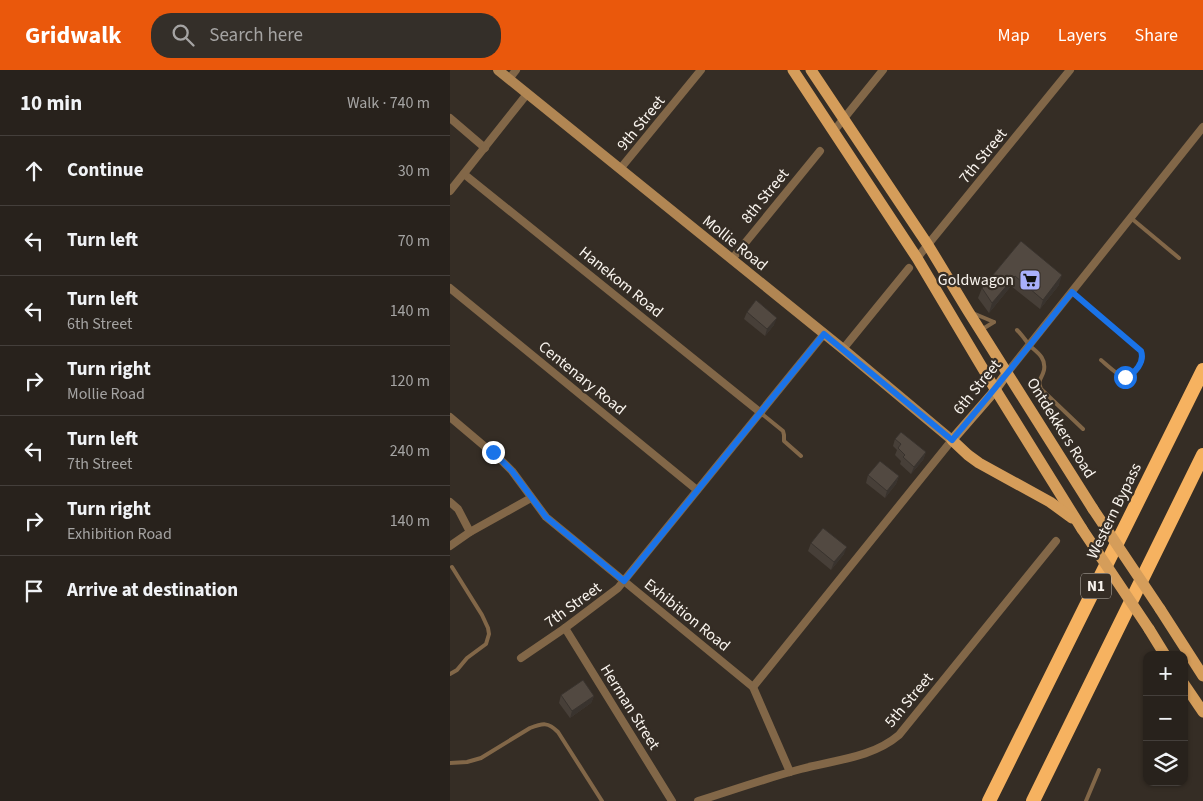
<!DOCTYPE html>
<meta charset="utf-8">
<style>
:root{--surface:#28221c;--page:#342f29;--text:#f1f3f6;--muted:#a5a4a3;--line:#443f3b;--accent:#ea580c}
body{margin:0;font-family:"Source Sans 3",sans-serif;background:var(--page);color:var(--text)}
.controls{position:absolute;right:15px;bottom:15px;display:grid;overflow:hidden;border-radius:10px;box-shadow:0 1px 4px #0004}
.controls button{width:45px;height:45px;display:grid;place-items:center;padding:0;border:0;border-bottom:1px solid var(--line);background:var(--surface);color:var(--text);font:25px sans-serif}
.stop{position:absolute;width:15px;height:15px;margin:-11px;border:4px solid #1a73e8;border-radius:50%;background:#fff}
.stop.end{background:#1a73e8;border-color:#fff;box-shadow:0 1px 5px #0008}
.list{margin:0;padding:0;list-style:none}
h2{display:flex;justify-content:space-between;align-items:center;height:65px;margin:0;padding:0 20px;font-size:21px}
h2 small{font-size:16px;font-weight:400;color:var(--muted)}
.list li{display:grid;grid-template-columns:32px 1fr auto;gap:15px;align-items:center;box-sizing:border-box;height:70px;padding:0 20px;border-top:1px solid var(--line)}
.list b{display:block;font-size:19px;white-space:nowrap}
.list p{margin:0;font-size:16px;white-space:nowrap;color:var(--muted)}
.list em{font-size:16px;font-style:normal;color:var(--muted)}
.icon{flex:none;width:28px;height:28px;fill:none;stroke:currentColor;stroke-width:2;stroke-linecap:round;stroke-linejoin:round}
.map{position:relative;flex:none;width:753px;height:731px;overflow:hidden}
header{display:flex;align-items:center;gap:30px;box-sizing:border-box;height:70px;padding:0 25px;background:var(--accent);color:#fff}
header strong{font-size:24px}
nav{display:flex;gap:28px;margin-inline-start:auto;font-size:18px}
.search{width:350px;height:45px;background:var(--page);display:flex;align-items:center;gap:12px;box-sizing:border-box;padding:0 18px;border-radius:20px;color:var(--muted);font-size:19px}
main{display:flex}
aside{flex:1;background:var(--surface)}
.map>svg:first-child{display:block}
</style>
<header>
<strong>Gridwalk</strong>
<div class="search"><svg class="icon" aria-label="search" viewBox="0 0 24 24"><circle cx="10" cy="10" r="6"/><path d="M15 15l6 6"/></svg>Search here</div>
<nav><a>Map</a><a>Layers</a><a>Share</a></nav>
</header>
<main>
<aside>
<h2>10 min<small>Walk · 740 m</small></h2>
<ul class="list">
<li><svg class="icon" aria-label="ahead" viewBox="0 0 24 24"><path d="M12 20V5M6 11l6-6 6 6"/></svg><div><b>Continue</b></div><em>30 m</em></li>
<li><svg class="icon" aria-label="left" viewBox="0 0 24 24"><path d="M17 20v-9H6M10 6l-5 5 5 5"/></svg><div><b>Turn left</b></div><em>70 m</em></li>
<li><svg class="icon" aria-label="left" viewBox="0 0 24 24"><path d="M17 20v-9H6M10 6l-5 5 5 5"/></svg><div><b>Turn left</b><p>6th Street</p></div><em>140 m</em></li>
<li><svg class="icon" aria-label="right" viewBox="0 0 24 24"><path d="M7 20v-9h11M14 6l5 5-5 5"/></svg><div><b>Turn right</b><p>Mollie Road</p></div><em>120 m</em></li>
<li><svg class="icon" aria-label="left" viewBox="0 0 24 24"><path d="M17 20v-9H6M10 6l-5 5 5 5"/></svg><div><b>Turn left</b><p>7th Street</p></div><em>240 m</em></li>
<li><svg class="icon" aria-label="right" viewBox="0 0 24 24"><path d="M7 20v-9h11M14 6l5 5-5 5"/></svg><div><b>Turn right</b><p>Exhibition Road</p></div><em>140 m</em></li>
<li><svg class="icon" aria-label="arrive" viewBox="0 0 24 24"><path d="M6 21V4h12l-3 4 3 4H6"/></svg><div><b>Arrive at destination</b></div></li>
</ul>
</aside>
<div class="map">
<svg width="753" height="731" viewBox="0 0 753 731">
<rect width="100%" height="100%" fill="#352d25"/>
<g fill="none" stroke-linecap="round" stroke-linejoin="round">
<g stroke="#826748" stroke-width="4">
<path d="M681,148L729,188"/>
<path d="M622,222L691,281C693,286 693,289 691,293C688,297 680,307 675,307C669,307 656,294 651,290"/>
<path d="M525,244L544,252"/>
<path d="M531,260L544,252"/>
<path d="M567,260C572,265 576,271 580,276C588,283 596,288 594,300C592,309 587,309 591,319L633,359"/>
<path d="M312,344L333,361L334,365V371L351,386"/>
<path d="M0,604L7,600L17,588L36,574L39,564L38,558L32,545L2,497"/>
<path d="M0,693L17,692L31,688L80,658C93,653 98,652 108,662L152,731"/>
<path d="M636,731L649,700"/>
</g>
<g stroke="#826748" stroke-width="8">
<path d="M59,9L66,0"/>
<path d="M0,48L35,78"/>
<path d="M383,62L433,0"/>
<path d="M170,99L251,0"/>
<path d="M14,104L311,343"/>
<path d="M0,121L77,24"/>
<path d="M467,188L620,0"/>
<path d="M282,189L370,81"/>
<path d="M0,218L247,420"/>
<path d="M393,279L459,198"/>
<path d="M557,303L753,57"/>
<path d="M0,347L52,391L62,401L96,447L303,617L340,702"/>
<path d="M0,432L8,439L20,462"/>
<path d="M0,476L20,462L81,428"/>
<path d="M115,558L222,731"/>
<path d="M71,588L115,558L168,518L374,264"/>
<path d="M303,617L502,370"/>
<path d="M248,731C283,720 317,708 351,699C384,690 422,688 449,665L606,471"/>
</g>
<path stroke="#b18653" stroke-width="10" d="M48,0L393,279L502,370L542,324L557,303"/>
<g stroke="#d59d5a" stroke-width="11">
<path d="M343,0L467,188L545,319L632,459"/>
<path d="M361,0L478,175L518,241L643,439"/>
<path d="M502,370L518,385L529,393L600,432L622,448"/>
<path d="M710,539L753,606"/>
<path d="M699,559L715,585"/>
<path d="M734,614L753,642"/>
</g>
<g stroke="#f6b260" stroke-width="14">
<path d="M539,731L753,300"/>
<path d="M583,731L753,385"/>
</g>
<g stroke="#d59d5a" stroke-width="11">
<path d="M643,439L710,539"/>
<path d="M632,459L699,559"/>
</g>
</g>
<g fill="#473f38">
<path d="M571,171L609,215L590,239L561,216L539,243L528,228L532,218Z"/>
<path d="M297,242L324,255L315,266L294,249Z"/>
<path d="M445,369L476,382L473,390L461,404L450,394L451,391L445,385L447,380L443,376Z"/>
<path d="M418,405L449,406L446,414L435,428L416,413Z"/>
<path d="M361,473L394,484L381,500L358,481Z"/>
<path d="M111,625L144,626L141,633L120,648L109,633Z"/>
</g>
<g fill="#39332e">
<path d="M612,205L609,215L590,239L593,230Z"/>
<path d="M565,206L561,216L539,243L542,233Z"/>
<path d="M327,248L324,255L315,266L317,259Z"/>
<path d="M476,382L473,390L461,404L464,397Z"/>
<path d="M449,406L446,414L435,428L437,421Z"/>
<path d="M397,477L394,484L381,500L384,492Z"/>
<path d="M144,626L141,633L120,648L122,641Z"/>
</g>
<g fill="#524941" stroke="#39332e">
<path d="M571,171L612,205L593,230L565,206L542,233L532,218Z"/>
<path d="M306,230L327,248L317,259L297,242Z"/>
<path d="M451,362L476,382L464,397L453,387L455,385L448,378L451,374L445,369Z"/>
<path d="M430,391L449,406L437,421L418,405Z"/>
<path d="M373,458L397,477L384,492L361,473Z"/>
<path d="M133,610L144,626L122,641L111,625Z"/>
</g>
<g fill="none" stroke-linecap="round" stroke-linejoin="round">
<path stroke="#1a73e8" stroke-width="6" d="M43,382L62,401L96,447L174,511L374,264L502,370C544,321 583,271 622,222L691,281C695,292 685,304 675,307"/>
</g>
<defs>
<g id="supermarket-square" transform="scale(1.125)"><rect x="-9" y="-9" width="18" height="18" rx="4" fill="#a9b0fc" stroke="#352d25"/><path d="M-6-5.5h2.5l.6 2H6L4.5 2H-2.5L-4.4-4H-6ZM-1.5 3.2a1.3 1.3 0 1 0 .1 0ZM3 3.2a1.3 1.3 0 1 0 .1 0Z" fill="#111"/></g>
</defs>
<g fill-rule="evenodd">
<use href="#supermarket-square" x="580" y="210"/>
</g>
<g text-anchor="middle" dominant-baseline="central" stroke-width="4.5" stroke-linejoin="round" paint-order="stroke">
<rect fill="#352d25" stroke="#beb8b1" stroke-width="1" x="631" y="503.5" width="30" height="25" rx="4"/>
<g font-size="15" font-weight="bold" fill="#f8f3ed">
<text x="646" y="516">N1</text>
</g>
<g font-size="16" fill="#f8f3ed" stroke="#352d25">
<text transform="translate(191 53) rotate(-51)">9th Street</text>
<text transform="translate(533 86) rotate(-51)">7th Street</text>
<text transform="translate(315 126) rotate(-51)">8th Street</text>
<text transform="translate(285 173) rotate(39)">Mollie Road</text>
<text transform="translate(171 212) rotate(39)">Hanekom Road</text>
<text transform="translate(132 308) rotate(39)">Centenary Road</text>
<text transform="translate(527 317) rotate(-51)">6th Street</text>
<text transform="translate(611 358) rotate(58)">Ontdekkers Road</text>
<text transform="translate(664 441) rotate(-64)">Western Bypass</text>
<text transform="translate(123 535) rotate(-36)">7th Street</text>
<text transform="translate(237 545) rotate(39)">Exhibition Road</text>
<text transform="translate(459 630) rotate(-50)">5th Street</text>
<text transform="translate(180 637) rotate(58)">Herman Street</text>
</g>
<g font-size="16" fill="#f8f3ed" stroke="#352d25" text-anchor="end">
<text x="564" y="210">Goldwagon</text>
</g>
</g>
</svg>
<div class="controls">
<button>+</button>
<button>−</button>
<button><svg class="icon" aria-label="layers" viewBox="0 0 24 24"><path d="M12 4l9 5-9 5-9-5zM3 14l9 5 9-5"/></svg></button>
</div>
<div class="stop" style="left:675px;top:307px"></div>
<div class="stop end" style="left:43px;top:382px"></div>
</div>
</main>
